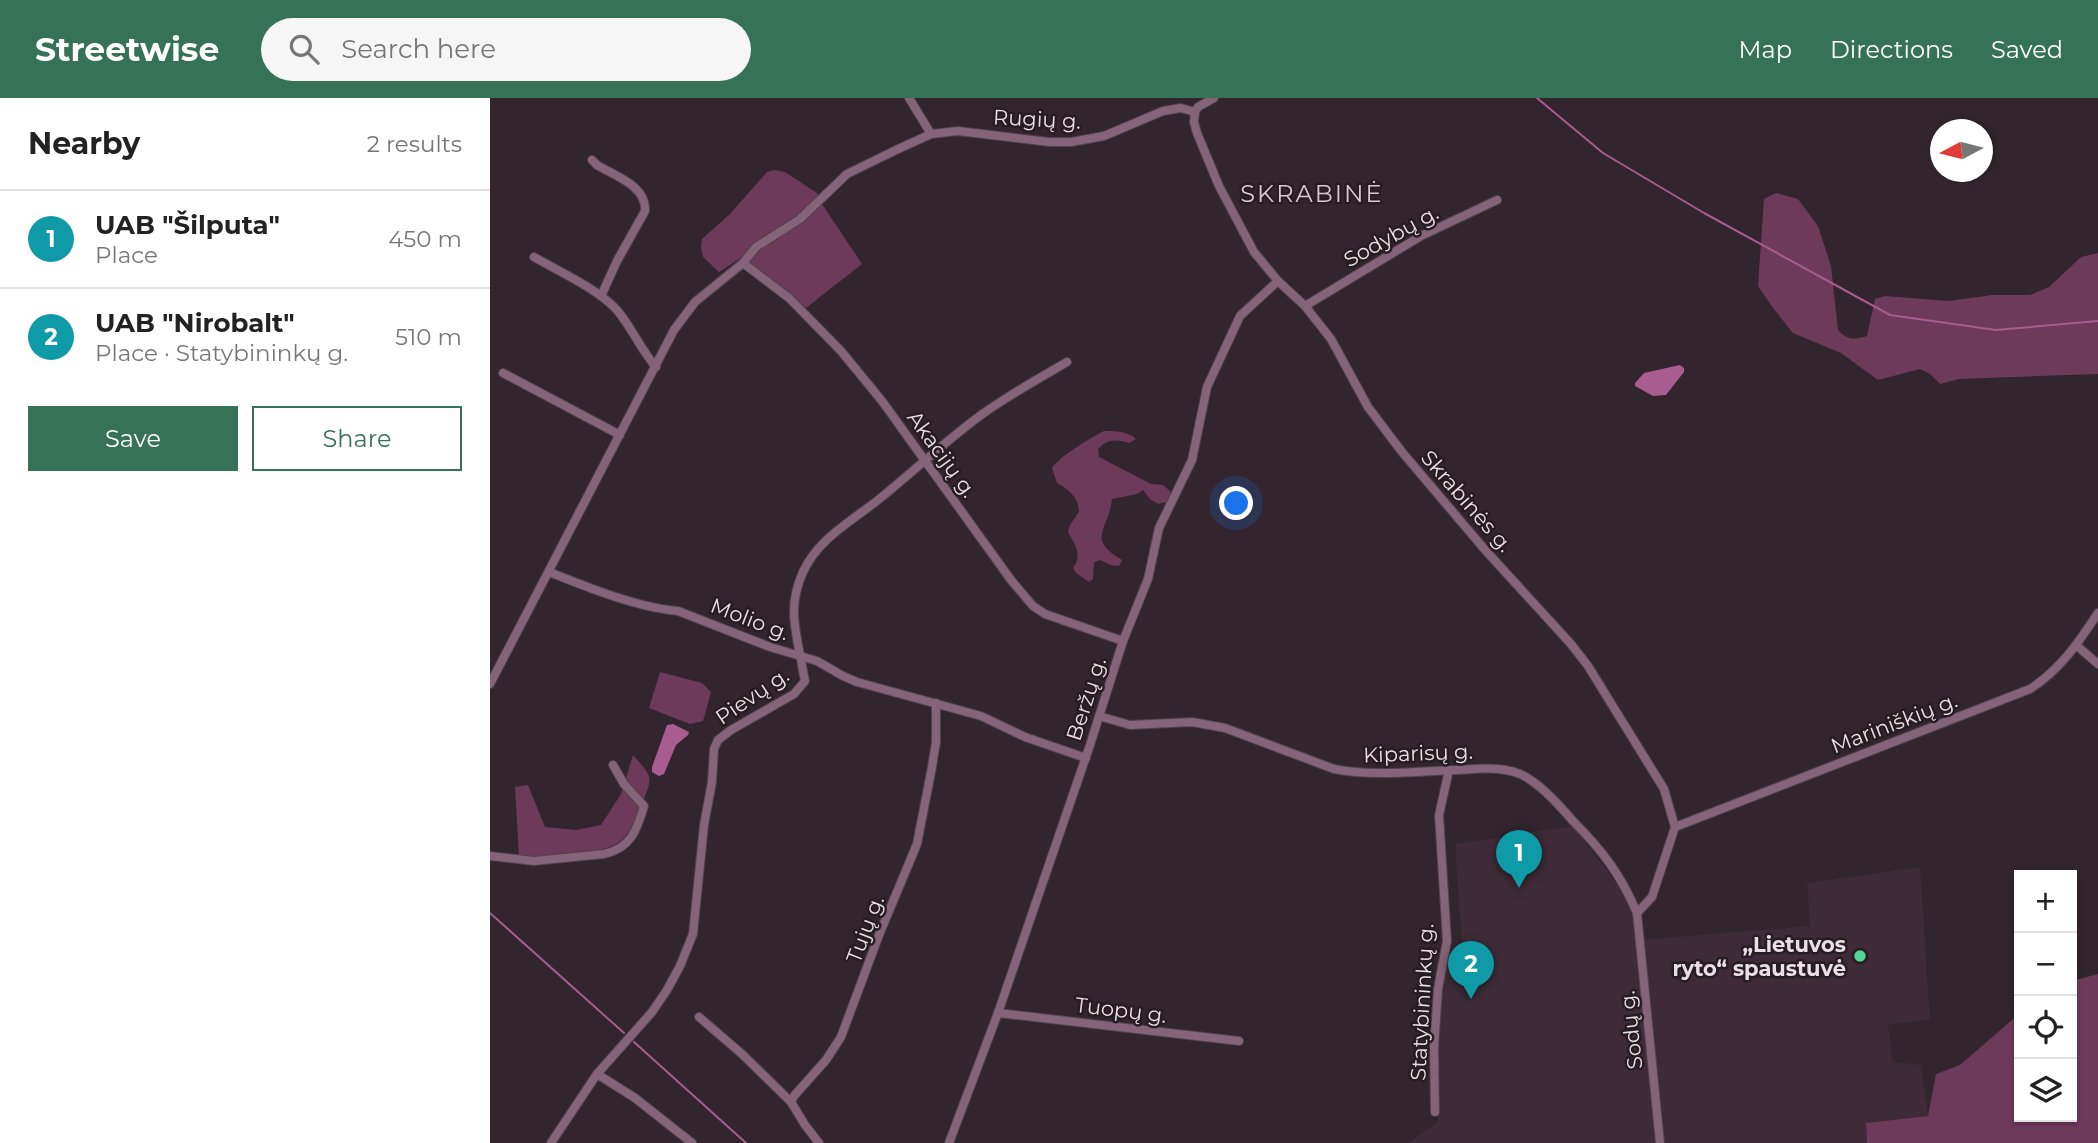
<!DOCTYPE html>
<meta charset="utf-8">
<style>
:root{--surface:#fff;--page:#f6f6f6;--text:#222;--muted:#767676;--line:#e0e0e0;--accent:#367258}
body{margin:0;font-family:Montserrat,sans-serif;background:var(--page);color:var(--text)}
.controls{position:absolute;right:21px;bottom:21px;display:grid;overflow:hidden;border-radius:0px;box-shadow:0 2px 5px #0004}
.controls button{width:63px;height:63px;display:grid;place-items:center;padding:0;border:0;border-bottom:2px solid var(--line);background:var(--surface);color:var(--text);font:35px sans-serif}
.compass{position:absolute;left:1440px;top:21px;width:63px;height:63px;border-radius:50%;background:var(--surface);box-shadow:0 2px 5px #0004;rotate:263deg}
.you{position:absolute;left:747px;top:406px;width:24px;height:24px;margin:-18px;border:5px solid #fff;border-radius:50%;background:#1a73e8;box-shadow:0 0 0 10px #1a73e833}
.badge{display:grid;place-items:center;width:46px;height:46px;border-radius:50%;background:var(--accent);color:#fff;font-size:23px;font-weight:700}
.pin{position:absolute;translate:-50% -58px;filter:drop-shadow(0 2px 4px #0008)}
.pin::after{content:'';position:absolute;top:37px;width:24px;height:21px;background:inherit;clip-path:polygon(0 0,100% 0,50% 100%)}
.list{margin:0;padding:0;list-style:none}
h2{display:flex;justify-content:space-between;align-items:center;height:91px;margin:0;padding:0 28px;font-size:30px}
h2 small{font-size:23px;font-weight:400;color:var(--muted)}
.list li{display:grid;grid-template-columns:46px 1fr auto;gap:21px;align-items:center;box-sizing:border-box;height:98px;padding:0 28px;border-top:2px solid var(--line)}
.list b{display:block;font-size:26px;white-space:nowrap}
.list p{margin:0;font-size:23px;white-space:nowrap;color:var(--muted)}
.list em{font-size:23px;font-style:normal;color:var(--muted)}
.actions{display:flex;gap:14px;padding:21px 28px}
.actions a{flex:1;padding:16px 0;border:2px solid var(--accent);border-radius:0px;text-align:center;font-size:24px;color:var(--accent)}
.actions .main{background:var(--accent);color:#fff}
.icon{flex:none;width:38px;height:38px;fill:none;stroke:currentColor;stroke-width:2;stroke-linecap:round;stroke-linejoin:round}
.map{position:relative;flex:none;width:1608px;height:1045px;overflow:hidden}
header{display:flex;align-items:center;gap:42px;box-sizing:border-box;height:98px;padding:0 35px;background:var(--accent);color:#fff}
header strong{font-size:33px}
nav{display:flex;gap:38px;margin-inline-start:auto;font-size:24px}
.search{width:490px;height:63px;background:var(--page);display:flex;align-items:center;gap:18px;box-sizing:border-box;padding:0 24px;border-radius:38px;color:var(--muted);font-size:26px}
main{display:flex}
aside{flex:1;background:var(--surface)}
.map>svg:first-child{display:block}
</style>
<header>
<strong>Streetwise</strong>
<div class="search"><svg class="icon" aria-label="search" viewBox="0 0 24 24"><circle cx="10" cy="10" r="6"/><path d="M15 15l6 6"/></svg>Search here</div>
<nav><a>Map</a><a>Directions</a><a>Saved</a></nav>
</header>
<main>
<aside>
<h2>Nearby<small>2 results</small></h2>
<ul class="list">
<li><span class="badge" style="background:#0f9aa8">1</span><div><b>UAB &quot;Šilputa&quot;</b><p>Place</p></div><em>450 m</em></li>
<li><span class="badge" style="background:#0f9aa8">2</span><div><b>UAB &quot;Nirobalt&quot;</b><p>Place · Statybininkų g.</p></div><em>510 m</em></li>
</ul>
<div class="actions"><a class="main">Save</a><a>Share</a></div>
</aside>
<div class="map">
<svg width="1608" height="1045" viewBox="0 0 1608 1045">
<rect width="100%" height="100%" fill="#32252d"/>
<g fill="#3e2b37">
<path d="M1083,728L1142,806L1167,1045H918L948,1024L946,949L950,892L955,866L973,863L965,746Z"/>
<path d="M1430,769L1440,921L1398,927L1403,964L1431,967L1438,1018L1376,1025L1377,1045H1174L1152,842L1320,828L1317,785Z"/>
</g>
<g fill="#6d3a5c">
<path d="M284,72L295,74L327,95L328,100L372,166L316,210L252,159L229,174L213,159L211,150L212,141L240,116L277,74Z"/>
<path d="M1286,95L1308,101L1328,128L1341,168L1348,232C1357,242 1365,242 1377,238L1385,201L1395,198L1459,203L1502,197H1540L1559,189L1591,159L1608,155V276L1469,281L1450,286L1440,276L1430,271L1388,282L1351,255L1303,235L1283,210L1268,188L1274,101Z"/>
<path d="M614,333C625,333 638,333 646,341L639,345C627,341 617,341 608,351L609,359L661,386L673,387L680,393L681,398L677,404L668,406L660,401L653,392L647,396L622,401C619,432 595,440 632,462L629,468L621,467L610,462L604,464L603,481L599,484L586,475L583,470C593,456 585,447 578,434L580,427L589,414C588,398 580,393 567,385L562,370C571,357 599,341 614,333Z"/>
<path d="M170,574L212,585L221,594L213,623L200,626L159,610Z"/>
<path d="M143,657C164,681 163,678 151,708C147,720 140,736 129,744C112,757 51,761 29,759L25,689L38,687L55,729L86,732L111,727L131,696Z"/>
<path d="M1608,876V1045H1377L1376,1025L1438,1018L1446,976L1470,967L1529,916V1019H1582V883Z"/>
</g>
<g fill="#a85c8f">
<path d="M1190,267L1194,270V274L1176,297L1163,298L1145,288V285L1154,275Z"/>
<path d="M183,626L199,634L198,637L186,647L174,676L169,678L162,674V669L177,627Z"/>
</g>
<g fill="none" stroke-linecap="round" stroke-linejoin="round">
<g stroke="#a85c8f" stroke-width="2">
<path d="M1047,0L1113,55L1214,115L1400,217L1506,232L1608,223"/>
<path d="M0,815L134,935"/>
<path d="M144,944L256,1045"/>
</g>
<g stroke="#4f434a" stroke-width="10">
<g id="street">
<path d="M419,0L441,36"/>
<path d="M705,14L704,24L707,35L729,88L764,154L788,183L815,208L841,241L878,309L912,354L996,453L1081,546L1098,568L1174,691L1185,729L1162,799L1147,815"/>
<path d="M705,14L708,9L724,0"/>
<path d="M102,62L107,67C125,78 157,88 155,113L127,163L111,198"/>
<path d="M44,159C70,174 106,190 126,211C142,229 150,251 166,269"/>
<path d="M253,165L299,200L351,253L392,303L521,482L543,508L555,516L633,543"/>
<path d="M815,208L931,138L1007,102"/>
<path d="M13,275L130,337"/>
<path d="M59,474C97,489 148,510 188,513L280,549L327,563L353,578L367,584L491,618L535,639L596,660"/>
<path d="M1586,547L1608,566"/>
<path d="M0,586L184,232L205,204L253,165L266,149L310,121L357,76L406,52L441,36L468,33L559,44H581L614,38L673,13L691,10L705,14"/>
<path d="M609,618L640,627L702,624L735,630L844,671C884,679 927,673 967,672C989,671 1016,667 1036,679C1054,690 1069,707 1083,723C1112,752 1131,777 1147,815L1170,1045"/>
<path d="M1185,729L1540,591C1571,571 1588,545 1608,515"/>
<path d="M0,758L44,763L114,756C141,750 147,732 154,708L134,686L123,667"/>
<path d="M508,915L749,943"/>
<path d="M209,919L252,956L301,1004"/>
<path d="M107,976L145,1000L202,1045"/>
<path d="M945,1014L944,950L948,891L957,843L949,717L959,672"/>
<path d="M61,1045L107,976L162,914L177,892L190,868L203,836L214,727L222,684L224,651L228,642L241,632L304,596L315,583C313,574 312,566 310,557C304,526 299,505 313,474C329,439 364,422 393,398C426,371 457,342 491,317C519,297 548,281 577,264"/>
<path d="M329,1045L315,1027L301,1004L304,998L336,962L351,939L389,837L427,746L442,669L446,644V605"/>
<path d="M459,1045L508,915L600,647L633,543L658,481L669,430L702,362L717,289L750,218L788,183"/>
</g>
</g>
<use href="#street" stroke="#856378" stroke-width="8"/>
</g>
<circle fill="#4ed399" stroke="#281c23" stroke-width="2.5" cx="1370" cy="858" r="7"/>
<g text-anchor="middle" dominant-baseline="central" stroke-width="5" stroke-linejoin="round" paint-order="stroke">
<g font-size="21" fill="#e9e0e5" stroke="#281c23">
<text transform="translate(547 21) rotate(3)">Rugių g.</text>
<text transform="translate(901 138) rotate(-29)">Sodybų g.</text>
<text transform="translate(452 356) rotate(54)">Akacijų g.</text>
<text transform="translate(977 403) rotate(49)">Skrabinės g.</text>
<text transform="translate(260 521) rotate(21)">Molio g.</text>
<text transform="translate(262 598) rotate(-34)">Pievų g.</text>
<text transform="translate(596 601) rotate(-72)">Beržų g.</text>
<text transform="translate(1404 625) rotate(-21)">Mariniškių g.</text>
<text transform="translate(928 655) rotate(-2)">Kiparisų g.</text>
<text transform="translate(375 831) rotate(-69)">Tujų g.</text>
<text transform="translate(932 904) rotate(-87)">Statybininkų g.</text>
<text transform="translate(631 912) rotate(7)">Tuopų g.</text>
<text transform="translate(1141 932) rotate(-96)">Sodų g.</text>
</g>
<g font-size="21" font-weight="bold" fill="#e9e0e5" stroke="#281c23" text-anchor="end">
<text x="1356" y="846">„Lietuvos<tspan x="1356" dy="24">ryto“ spaustuvė</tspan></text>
</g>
<g font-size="24" letter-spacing="2" fill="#d7c7d0" stroke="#281c23">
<text x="822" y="95">SKRABINĖ</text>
</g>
</g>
</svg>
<div class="controls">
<button>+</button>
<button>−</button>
<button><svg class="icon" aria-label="locate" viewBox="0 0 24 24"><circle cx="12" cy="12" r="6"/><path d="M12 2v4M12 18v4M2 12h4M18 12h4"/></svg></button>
<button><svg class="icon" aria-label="layers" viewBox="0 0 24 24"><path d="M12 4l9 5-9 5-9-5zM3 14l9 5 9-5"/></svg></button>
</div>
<svg class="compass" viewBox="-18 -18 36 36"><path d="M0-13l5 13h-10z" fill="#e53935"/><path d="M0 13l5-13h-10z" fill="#767676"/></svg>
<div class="you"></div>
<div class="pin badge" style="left:1029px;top:790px;background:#0f9aa8">1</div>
<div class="pin badge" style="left:981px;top:901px;background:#0f9aa8">2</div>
</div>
</main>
